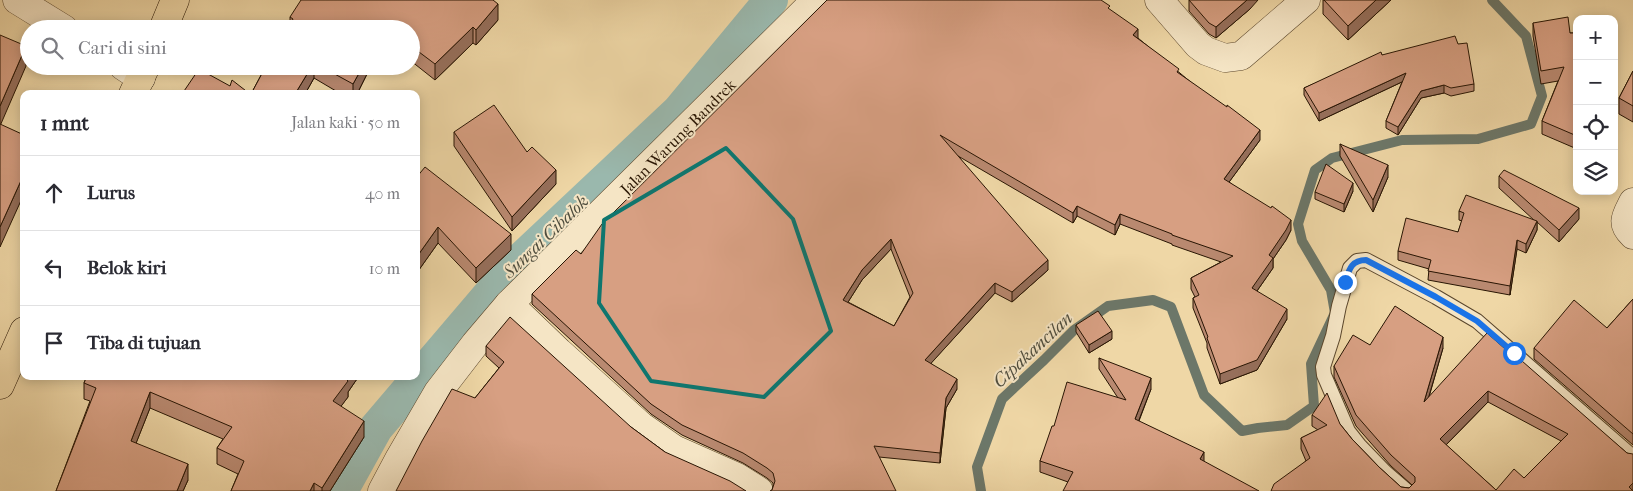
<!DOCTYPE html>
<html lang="id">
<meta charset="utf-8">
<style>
:root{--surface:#fff;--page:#f2f2f3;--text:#2b2b33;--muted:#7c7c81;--line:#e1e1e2}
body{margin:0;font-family:"IM FELL French Canon",serif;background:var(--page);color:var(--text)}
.controls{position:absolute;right:15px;top:15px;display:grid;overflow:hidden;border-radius:10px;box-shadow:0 2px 12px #0003}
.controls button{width:45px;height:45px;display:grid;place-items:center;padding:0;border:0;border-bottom:1px solid var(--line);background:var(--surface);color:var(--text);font:25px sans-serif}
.stop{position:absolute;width:15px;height:15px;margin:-11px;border:4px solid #1a73e8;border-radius:50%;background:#fff}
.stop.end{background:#1a73e8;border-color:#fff;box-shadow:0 1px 5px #0008}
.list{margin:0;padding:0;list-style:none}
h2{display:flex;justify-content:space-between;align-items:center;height:65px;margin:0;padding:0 20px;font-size:21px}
h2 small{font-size:16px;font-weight:400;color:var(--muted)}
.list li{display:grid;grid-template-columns:32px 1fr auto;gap:15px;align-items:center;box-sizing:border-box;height:75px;padding:0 20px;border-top:1px solid var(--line)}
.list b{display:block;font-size:19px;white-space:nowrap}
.list em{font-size:16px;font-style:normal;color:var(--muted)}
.icon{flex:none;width:28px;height:28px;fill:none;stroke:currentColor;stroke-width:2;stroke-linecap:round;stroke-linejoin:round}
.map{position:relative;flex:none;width:1633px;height:491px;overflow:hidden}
.search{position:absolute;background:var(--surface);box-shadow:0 2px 12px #0003;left:20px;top:20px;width:400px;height:55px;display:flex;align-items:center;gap:12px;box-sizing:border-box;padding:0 18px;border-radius:28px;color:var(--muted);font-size:19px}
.panel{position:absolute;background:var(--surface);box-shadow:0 2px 12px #0003;left:20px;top:90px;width:400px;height:290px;border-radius:10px}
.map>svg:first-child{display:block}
</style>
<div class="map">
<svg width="1633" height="491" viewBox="0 0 1633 491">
<rect width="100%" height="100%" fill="#efd7a6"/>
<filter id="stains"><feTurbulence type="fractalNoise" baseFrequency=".004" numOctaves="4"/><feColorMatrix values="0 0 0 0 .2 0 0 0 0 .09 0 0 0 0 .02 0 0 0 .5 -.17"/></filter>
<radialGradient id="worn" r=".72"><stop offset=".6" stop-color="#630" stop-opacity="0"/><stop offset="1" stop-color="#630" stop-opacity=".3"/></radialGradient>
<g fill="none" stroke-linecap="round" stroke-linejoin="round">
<path stroke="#6c7769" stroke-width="10" d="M981,491L977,467L1002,399L1044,360L1074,330L1108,306L1153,300L1171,307L1204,395L1242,431L1258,428L1287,425L1314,406L1311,364L1335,313L1331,290L1302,241L1298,224L1315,170L1332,158L1402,140L1478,139L1531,124L1542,96L1526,36L1492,0"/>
<path stroke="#9ab8ad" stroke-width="34" d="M341,491L376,428L514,266L678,112L771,0"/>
<g stroke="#5a462c" stroke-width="16">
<path id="service" d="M1407,491L1385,472L1359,445L1348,431L1324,375L1323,367L1333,336L1339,306L1350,268L1357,261L1366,260L1436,297L1477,321L1633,457"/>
</g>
<g stroke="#5a462c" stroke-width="29">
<g id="minor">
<path d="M17,0L64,29"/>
<path d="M1159,0L1198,45L1206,51L1225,58L1241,56L1306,0"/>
<path d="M123,66L141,78"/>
<path d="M1633,202C1626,216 1620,223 1633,235"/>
<path d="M509,304L559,352L641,426L674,449L737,477L759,491"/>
<path d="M382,491L399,459L438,392L475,344L509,304L816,0"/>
</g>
</g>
<g stroke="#281503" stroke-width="29">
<g id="primary">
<path d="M163,29L175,0"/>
<path d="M133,94L146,66"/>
<path d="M0,385L24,331"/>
</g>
</g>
<use href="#service" stroke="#f5e5c5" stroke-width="14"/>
<use href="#minor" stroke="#f5e5c5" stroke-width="28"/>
<use href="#primary" stroke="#efd7a6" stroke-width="28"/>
</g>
<g fill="#b98970" stroke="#281503" fill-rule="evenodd">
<path d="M1189,0L1250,9L1216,38L1209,34L1189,11Z"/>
<path d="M1323,0H1391L1348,40L1323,14Z"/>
<path d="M1110,10L1138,38L1260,140L1229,182L1291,230L1286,240L1273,259V268L1257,291L1287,319L1257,370L1220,384L1207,348V343L1193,308V298L1195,297L1191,289V278L1221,262L1172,245V244L1120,224L1115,235L1077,216L1073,223L958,156L1048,270L1012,302L995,293L931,363L957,389L946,408L940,463L879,457L772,490L773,486V483L767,478L743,463L682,435L651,414L532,304V294L581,254ZM891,249L910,297L894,326L848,302L862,280Z"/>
<path d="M290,17L498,20L476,45L473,43L435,80L411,61V29H288L290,24Z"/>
<path d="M1533,23L1570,33H1577V149L1542,134V121L1558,81L1541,84L1533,36Z"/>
<path d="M1382,55L1474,84V91L1451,96L1444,93L1421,98L1398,135L1386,128V121L1402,82L1319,121L1304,95V88Z"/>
<path d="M266,66H371L357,94H341L314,78L305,94H251Z"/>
<path d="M1633,71V122L1619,114V98Z"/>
<path d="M454,132L527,152L556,184L512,231L454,146Z"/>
<path d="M1340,144L1388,177L1373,212L1340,156Z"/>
<path d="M1499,176L1579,219L1559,242L1537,222V230L1526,253L1517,249L1510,295L1428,280L1429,269L1398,260V251L1458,232L1462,221L1459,220V211L1535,221L1499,188Z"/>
<path d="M416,178L511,250L476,283L438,243L416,274Z"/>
<path d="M1353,191L1344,212L1315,199V192Z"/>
<path d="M1633,299V445L1534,359V348L1607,328Z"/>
<path d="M1076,325L1112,339L1089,353L1076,332Z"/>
<path d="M1370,345L1443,348L1429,397L1521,363L1627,453L1632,455L1633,491H1271L1306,461L1301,449V438L1318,430L1312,426V415L1340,424L1352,439L1379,467L1401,487L1409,488L1412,485L1391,466L1356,426L1334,377V366ZM1488,402L1561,441L1524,478L1496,490L1446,445Z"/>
<path d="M486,346L631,427L665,452L475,398L499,368L486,356Z"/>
<path d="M1099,358L1151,389L1139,421L1068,482L1040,472V461L1054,426L1118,398L1099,369Z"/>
<path d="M87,376H359L348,392V397L341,406L364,437L330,491H231L238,474L217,464V448L223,439L150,408L136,443L188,480L183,491H56L90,401L84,399V383Z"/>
</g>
<g fill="#966f5b" stroke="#281503">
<path d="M1247,0H1258L1250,9L1216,38V27Z"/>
<path d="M1376,0H1391L1348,40V26Z"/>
<path d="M498,4V20L476,45V30Z"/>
<path d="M473,27V43L435,80V64Z"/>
<path d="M1138,29V39L1133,35Z"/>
<path d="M26,46V66L0,126V106Z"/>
<path d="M312,66H314V78L305,94H295Z"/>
<path d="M363,66H371L357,94H353V84Z"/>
<path d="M1406,73V80L1319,121V113Z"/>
<path d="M1444,85V93L1421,98L1398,135V127L1421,91Z"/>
<path d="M1260,130V140L1224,189V179Z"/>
<path d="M1388,165V177L1373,212V200Z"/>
<path d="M556,170V184L512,231V217Z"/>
<path d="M24,174V194L0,247V227Z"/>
<path d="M1353,183V191L1344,212V204Z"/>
<path d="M1077,206V216L1073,223V213Z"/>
<path d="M1579,208V219L1559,242V230Z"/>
<path d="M1120,214V224L1115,235V225Z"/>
<path d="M1291,220V230L1286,240L1273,259V268L1252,298V288L1269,255Z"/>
<path d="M1537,221V230L1526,253V244Z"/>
<path d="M438,227V243L416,274V258Z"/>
<path d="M511,234V250L476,283V268Z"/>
<path d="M891,239V249L862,280L843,310V300L862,270Z"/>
<path d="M1517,240V249L1510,295V286Z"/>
<path d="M1048,260V270L1012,302V292Z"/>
<path d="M995,283V293L925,370V360Z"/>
<path d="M1287,309V319L1257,370L1220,384V374Z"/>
<path d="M1112,331V339L1089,353V345Z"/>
<path d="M1443,337V348L1424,413V402Z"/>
<path d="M348,376H359L348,392V397L333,417V401Z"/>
<path d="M1151,378V389L1135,430V419Z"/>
<path d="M957,379V389L946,408L940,463V453L946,398Z"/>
<path d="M1488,391V402L1440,451V439Z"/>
<path d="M150,392V408L131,456V441Z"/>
<path d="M364,421V437L330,491H322V488Z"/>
<path d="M1204,452V463L1200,459Z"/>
<path d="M188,464V480L183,491H177Z"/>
<path d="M314,483V491H310Z"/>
<path d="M1633,483V491L1629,487Z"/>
</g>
<g fill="#d79f82" stroke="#281503" fill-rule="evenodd">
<path d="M301,0H493L498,4L476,30L473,27L435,64L411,46V29H390L385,25L383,29H288L293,19L290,17Z"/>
<path d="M827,0H1101L1110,6L1108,8L1138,29L1133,35L1179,69L1177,72L1227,107V105L1260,130L1224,179L1271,208L1272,206L1291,220L1286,230L1269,255L1273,258L1252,288L1287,309L1257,360L1220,374L1207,338L1208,337L1193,298L1199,295L1191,278L1233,256L1172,235V234L1120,214L1115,225L1077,206L1073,213L940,135L1048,260L1012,292L995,283L925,360L957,379L946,398L940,453L874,446L896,491H770L772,490L775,481L773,473L767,468L743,453L682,425L651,404L532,294L576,250L581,254L602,224ZM891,239L913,293L894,326L843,300L862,270Z"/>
<path d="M1189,0H1247L1216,27L1209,23Z"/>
<path d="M1324,0H1376L1348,26Z"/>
<path d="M1568,17L1570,33H1577V136L1542,121L1564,67L1541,71L1533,23Z"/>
<path d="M0,35L26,46L0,106Z"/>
<path d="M1455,36L1458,44L1467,43L1474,84L1451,88L1444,85L1421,91L1398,127L1386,121L1406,73L1319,113L1304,88L1381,52L1382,55Z"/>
<path d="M266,66H312L295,94H251Z"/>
<path d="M320,66H363L353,84Z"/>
<path d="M199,69L230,86L232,80L250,94H182Z"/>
<path d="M1633,71V106L1619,98Z"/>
<path d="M494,105L527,152L532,147L556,170L512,217L454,132Z"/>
<path d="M0,124L24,135V174L0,227Z"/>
<path d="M1340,144L1388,165L1373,200Z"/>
<path d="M1326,164L1353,183L1344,204L1315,192Z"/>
<path d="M425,167L511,234L476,268L438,227L416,258V178Z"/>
<path d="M1504,170L1579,208L1559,230L1499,176Z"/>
<path d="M1466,195L1537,221L1526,244L1517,240L1510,286L1428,271L1431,260L1398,251L1406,218L1458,232L1464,213L1459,211Z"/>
<path d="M1633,299V434L1534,348L1574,300L1607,328Z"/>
<path d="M1395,306L1443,337L1424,402L1487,333L1521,363L1522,361L1627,453L1633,454V483L1629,487L1633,491H1271L1274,484L1310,458L1301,438L1327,425L1312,415L1327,393L1340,424L1352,439L1379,467L1401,487L1409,488L1415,482V477L1391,455L1356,415L1334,366L1353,335L1370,345ZM1488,391L1568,434L1524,478L1514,469L1496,490L1440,439Z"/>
<path d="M1098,311L1112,331L1089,345L1076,325Z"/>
<path d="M510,317L631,427L665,452L730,481L746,491H396L422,441L452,389L475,398L504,362L486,346Z"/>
<path d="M1099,358L1151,378L1135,419L1204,452L1200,459L1259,491H1063L1073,472L1040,461L1052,426H1054L1067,382L1126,400Z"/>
<path d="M87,376H348L346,379L348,381L333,401L364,421L322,488L314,483L310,491H231L244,461L217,448L232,427L150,392L131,441L188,464L177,491H56L96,388L84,383Z"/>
</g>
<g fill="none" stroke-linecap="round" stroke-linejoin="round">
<path stroke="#1a73e8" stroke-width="6" d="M1345,282C1349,270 1351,260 1366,260L1436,297L1477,321L1514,353"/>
</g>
<path fill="none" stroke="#0f766e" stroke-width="4" stroke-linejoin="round" d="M726,148L793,219L831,331L764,397L651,381L599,303L604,220Z"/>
<g text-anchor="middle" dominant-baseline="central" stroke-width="4" stroke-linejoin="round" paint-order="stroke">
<g font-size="16" fill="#281503" stroke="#f5e5c5">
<text transform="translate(678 137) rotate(-45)">Jalan Warung Bandrek</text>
</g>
<g font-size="18" font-style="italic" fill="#504e3e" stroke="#f5e5c5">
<text transform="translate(546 237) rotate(-44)">Sungai Cibalok</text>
<text transform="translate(1033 350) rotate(-43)">Cipakancilan</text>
</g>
</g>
<rect width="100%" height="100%" filter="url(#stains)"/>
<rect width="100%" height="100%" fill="url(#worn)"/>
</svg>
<div class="controls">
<button>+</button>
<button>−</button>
<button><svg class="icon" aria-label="locate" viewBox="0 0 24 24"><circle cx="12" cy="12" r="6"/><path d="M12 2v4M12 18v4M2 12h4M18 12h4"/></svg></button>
<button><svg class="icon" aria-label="layers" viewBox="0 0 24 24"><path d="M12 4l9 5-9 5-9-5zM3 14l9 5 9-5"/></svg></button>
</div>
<div class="stop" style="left:1514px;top:353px"></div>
<div class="stop end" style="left:1345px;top:282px"></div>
<div class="search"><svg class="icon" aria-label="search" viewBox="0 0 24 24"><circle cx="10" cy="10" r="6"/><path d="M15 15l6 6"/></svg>Cari di sini</div>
<section class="panel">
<h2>1 mnt<small>Jalan kaki · 50 m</small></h2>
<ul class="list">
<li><svg class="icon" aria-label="ahead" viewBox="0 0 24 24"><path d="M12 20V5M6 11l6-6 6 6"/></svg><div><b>Lurus</b></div><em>40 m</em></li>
<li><svg class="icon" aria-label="left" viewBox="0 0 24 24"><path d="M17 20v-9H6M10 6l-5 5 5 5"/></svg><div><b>Belok kiri</b></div><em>10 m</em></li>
<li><svg class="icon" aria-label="arrive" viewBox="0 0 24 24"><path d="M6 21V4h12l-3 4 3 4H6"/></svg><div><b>Tiba di tujuan</b></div></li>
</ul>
</section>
</div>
